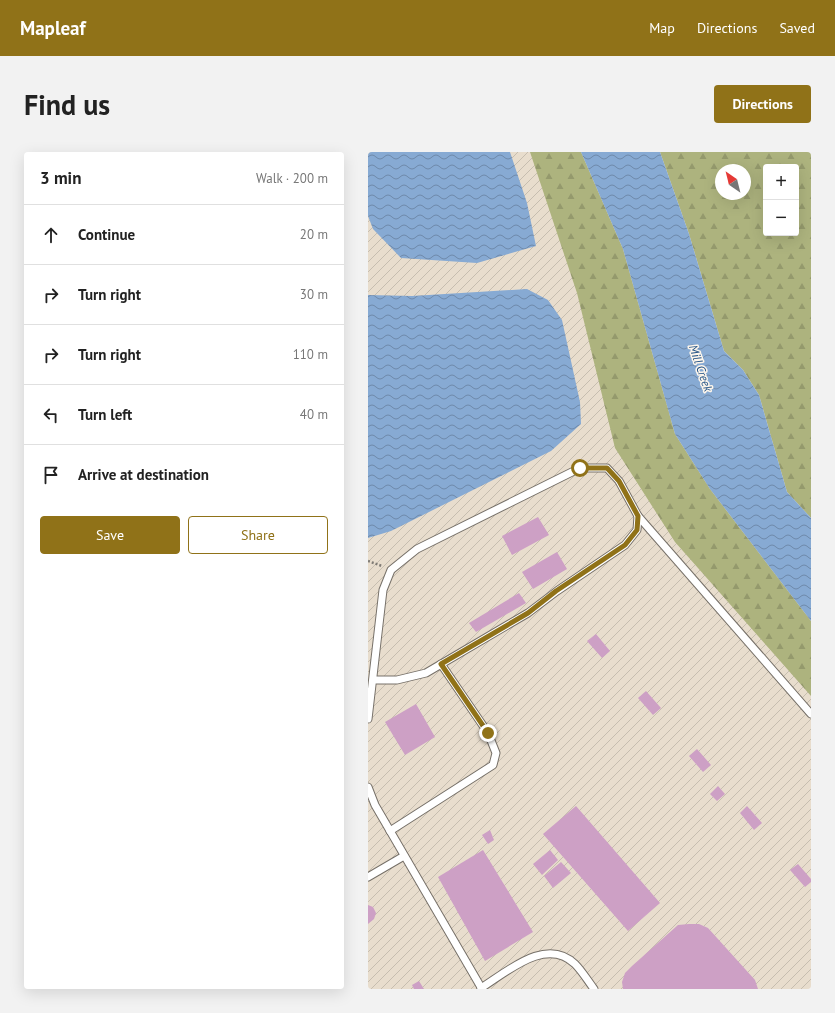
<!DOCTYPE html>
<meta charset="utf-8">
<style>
:root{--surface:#fff;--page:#f2f2f2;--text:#222;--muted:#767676;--line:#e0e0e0;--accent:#907218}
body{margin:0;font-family:"PT Sans",sans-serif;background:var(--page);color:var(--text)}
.controls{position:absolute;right:12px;top:12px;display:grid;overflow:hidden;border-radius:4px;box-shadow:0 4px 16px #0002}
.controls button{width:36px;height:36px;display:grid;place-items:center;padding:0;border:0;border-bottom:1px solid var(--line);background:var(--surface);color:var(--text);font:20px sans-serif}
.compass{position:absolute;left:347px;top:12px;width:36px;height:36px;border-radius:50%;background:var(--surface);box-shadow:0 4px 16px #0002;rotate:325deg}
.stop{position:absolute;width:12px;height:12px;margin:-9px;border:3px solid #907218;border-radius:50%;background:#fff}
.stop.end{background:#907218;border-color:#fff;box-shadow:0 1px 4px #0008}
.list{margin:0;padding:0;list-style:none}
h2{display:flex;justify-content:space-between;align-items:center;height:52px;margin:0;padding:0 16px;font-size:17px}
h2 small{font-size:13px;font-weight:400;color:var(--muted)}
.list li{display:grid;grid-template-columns:26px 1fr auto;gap:12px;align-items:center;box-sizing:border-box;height:60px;padding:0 16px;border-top:1px solid var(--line)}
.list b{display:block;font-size:15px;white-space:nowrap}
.list em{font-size:13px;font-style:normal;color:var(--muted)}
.actions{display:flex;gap:8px;padding:12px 16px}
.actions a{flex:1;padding:9px 0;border:1px solid var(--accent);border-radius:4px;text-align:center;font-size:14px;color:var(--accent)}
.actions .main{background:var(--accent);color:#fff}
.icon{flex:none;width:22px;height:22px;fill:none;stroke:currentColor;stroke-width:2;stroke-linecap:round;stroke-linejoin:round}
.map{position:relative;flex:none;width:443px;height:837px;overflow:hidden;border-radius:4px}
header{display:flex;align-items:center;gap:24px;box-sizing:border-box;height:56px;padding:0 20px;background:var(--accent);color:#fff}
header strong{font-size:19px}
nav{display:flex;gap:22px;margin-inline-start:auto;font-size:14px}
.intro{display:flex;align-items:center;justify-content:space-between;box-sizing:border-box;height:96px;padding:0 24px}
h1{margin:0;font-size:28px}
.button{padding:10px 18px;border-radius:4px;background:var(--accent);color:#fff;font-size:14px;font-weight:700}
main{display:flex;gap:24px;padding:0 24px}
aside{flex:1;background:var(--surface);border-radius:4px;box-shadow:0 4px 16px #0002}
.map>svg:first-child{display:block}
</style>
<header>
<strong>Mapleaf</strong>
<nav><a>Map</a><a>Directions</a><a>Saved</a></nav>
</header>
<div class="intro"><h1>Find us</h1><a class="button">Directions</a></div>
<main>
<aside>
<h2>3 min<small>Walk · 200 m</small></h2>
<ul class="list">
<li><svg class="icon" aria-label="ahead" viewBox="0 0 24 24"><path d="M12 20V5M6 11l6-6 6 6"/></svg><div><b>Continue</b></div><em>20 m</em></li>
<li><svg class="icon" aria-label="right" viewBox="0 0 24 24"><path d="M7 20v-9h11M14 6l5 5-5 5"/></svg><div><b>Turn right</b></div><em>30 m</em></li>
<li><svg class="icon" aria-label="right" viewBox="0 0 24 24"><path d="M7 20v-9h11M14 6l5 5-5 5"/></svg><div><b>Turn right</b></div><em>110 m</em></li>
<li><svg class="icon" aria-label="left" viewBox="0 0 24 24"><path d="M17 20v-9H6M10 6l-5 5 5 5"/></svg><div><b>Turn left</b></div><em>40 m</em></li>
<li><svg class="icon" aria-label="arrive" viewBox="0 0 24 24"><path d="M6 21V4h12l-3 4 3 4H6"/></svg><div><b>Arrive at destination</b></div></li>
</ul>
<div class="actions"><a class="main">Save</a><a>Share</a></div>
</aside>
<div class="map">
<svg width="443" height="837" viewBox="0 0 443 837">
<defs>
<pattern id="industrial-furrows" width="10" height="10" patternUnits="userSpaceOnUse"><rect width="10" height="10" fill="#e8ddcd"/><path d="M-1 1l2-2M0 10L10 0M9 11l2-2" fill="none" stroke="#c6bdaf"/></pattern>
<pattern id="forest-firs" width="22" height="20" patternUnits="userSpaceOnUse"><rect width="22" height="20" fill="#adb37e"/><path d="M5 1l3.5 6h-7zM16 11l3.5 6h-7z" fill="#94996c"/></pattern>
<pattern id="water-waves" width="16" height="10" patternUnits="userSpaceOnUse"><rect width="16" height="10" fill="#87aad3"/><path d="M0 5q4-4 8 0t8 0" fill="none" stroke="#6e89aa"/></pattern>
</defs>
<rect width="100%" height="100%" fill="#efe8df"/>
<path fill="url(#industrial-furrows)" d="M0,0H213L443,469V837H0Z"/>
<g fill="url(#forest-firs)" fill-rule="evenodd">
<path d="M162,0H213L255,97L307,282L342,337L443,469V544L307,390L247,296L209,141Z"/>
<path d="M292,0H443V366L419,340L391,243L375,218L356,199L321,82ZM398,15H428V81H398ZM353,18H377V42H353Z"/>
</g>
<g fill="url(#water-waves)">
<path d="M0,0H142L159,51L168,94L109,111L33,106L5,77L0,64Z"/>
<path d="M213,0H292L321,82L356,199L375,218L391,243L419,340L443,366V469L342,337L307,282L255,97Z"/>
<path d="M159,137L180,148L194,168L212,250L213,272L183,299L23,379L0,386V143L44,144Z"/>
</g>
<g fill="#cda0c5">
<path d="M170,365L181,383L144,403L134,384Z"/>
<path d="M189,400L199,417L165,437L154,420Z"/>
<path d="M151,441L158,451L108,480L101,471Z"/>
<path d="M228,482L242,499L234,506L219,489Z"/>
<path d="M278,539L293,556L285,563L270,546Z"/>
<path d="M48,552L67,585L37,603L17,570Z"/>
<path d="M329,597L343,613L335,620L321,604Z"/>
<path d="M350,634L357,642L349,649L342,642Z"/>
<path d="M208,654L292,751L260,779L175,682Z"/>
<path d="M379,654L394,671L386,678L372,661Z"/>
<path d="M122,678L126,688L120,692L114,683Z"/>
<path d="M115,698L165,780L117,809L70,725Z"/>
<path d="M182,698L190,708L174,723L165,712Z"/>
<path d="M193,710L203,721L185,736L176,724Z"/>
<path d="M430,712L443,727V730L437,735L422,718Z"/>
<path d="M0,753L5,755L8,761L6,767L0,772Z"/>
<path d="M321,772H331L340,776L387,828L390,837H255L254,830L257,821L264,814L310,773Z"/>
<path d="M51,829L56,837H46L44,833Z"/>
</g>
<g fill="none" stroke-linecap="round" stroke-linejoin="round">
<g stroke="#777169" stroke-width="9">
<g id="lane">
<path d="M270,364L443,562"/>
<path d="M0,567L15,438L23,418L49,397L212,316H239L251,329L270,364L269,378L257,393L189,439L160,461L58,521L29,528H5"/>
<path d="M0,635L7,653L114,837"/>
<path d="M22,679L125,613L128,601L120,581L73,512"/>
<path d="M0,725L36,704"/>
<path d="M113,836C139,820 178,784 207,812C214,819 220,829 226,837"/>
</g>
</g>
<path stroke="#7f7b75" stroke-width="2.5" stroke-dasharray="2 2" stroke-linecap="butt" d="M0,409L14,414"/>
<use href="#lane" stroke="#fff" stroke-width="7"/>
</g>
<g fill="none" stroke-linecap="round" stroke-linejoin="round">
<path stroke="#907218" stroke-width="5" d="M120,581L73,512L160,461L188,439L257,393L269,378L270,364L251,329L239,316H212"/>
</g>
<g text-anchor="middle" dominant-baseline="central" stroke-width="3" stroke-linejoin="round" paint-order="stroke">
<g font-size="12" font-style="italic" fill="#1f5084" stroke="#fdf6ec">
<text transform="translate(333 216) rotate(71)">Mill Creek</text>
</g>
</g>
</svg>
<div class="controls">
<button>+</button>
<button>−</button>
</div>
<svg class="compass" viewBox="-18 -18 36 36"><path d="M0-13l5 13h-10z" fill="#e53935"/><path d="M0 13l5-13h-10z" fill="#767676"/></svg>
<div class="stop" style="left:212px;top:316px"></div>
<div class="stop end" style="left:120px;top:581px"></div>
</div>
</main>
